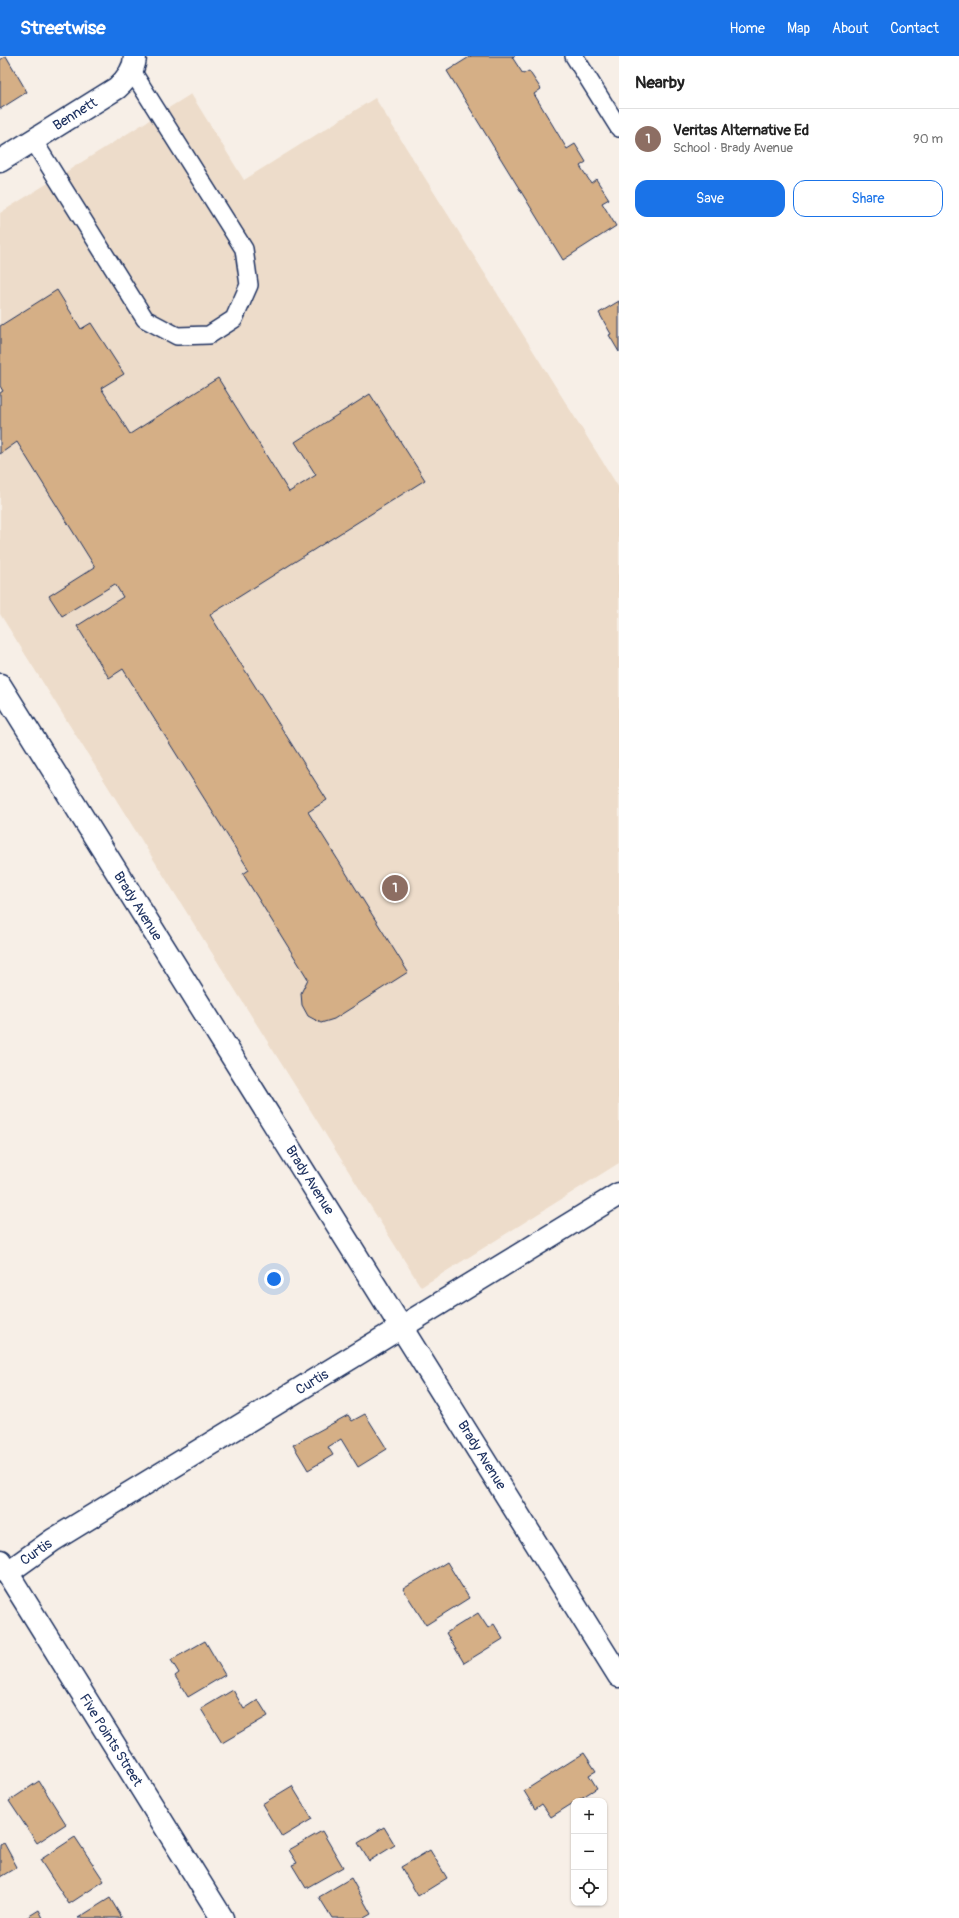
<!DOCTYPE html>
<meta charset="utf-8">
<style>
:root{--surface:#fff;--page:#f2f2f2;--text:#222;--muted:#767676;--line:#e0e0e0;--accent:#1a73e8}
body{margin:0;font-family:Pangolin,sans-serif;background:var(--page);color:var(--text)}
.controls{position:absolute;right:12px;bottom:12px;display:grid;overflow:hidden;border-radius:8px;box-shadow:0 1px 3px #0004}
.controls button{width:36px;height:36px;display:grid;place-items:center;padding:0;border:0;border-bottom:1px solid var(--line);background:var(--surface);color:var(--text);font:20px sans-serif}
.you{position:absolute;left:274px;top:1223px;width:14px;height:14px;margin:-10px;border:3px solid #fff;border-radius:50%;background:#1a73e8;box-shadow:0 0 0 6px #1a73e833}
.badge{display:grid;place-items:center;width:26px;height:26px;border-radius:50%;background:var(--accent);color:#fff;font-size:13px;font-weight:700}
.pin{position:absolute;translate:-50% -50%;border:2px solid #fff;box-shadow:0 1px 4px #0006}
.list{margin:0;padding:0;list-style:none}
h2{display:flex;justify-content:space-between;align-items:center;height:52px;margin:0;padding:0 16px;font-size:17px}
h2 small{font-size:13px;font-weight:400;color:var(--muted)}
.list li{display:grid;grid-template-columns:26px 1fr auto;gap:12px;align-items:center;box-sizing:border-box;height:60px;padding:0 16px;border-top:1px solid var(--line)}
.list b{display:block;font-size:15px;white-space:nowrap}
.list p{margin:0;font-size:13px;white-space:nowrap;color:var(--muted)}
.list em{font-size:13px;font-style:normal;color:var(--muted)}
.actions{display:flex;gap:8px;padding:12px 16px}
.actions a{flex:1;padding:9px 0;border:1px solid var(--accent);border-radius:12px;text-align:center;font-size:14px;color:var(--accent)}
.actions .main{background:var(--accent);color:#fff}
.icon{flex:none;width:22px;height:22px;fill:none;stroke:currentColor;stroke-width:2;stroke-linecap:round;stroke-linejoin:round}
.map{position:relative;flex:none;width:619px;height:1862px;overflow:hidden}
header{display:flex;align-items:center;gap:24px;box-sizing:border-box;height:56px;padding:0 20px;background:var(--accent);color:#fff}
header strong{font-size:19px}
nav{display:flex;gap:22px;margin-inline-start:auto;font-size:14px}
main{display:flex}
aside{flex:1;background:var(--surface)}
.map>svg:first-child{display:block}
</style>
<header>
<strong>Streetwise</strong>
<nav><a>Home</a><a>Map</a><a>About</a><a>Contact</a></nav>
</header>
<main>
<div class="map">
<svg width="619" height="1862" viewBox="0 0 619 1862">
<rect width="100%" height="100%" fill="#f7efe7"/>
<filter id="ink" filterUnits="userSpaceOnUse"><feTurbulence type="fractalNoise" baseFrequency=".025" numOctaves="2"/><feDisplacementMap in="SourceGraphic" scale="8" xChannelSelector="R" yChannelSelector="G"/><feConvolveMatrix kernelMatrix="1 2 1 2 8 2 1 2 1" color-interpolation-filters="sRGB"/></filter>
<g filter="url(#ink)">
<path fill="#eddcca" d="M191,38L244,124L375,42L619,432V1107L421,1231L0,558V157Z"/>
<g fill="#d5af86" stroke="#1b2f5e">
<path d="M6,0L27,36L0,53V4Z"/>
<path d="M471,0H515L512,1L523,18L529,15L541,33L534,38L567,93L575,88L586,106L580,110L591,127L596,123L609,143L602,147L616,170L563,204L447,15Z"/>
<path d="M57,234L81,273L91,267L124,318L101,332L130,378L218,322L289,436L316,419L295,386L370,338L425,424L210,559L327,744L308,756L408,916L334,963L321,967L308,960L302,949L301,937L308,923L243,818L249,814L123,613L109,622L77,570L123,541L115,528L62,560L49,540L95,511L17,386L0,398V337L3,335L0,330V270Z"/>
<path d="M619,245V296L609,279L611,278L599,257Z"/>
<path d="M365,1358L387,1393L358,1411L341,1383L328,1391L333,1399L308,1414L293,1389L348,1359L352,1365Z"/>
<path d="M447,1506L469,1542L426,1569L403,1533Z"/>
<path d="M478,1557L488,1572L494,1568L503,1583L464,1607L446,1577Z"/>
<path d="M205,1585L225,1619L188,1641L175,1620L179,1617L171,1604Z"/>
<path d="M233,1634L244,1653L258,1644L268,1660L222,1687L201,1653Z"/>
<path d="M584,1697L596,1715L589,1719L597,1732L551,1761L542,1748L535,1753L524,1735Z"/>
<path d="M39,1725L66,1768L37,1787L9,1745Z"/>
<path d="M292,1730L312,1763L282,1781L262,1748Z"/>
<path d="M384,1771L395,1789L369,1805L358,1787Z"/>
<path d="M322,1775L343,1811L306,1832L292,1809L297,1807L289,1794Z"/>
<path d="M75,1781L104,1825L69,1848L40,1804Z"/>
<path d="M4,1787L17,1811L0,1821V1789Z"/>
<path d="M430,1794L447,1822L418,1840L401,1811Z"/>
<path d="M351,1822L371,1858L364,1862H332L319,1841Z"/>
<path d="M110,1842L122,1862H78Z"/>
<path d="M39,1854L43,1862H26Z"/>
</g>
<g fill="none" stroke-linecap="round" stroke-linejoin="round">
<g stroke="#1b2f5e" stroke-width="20">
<g id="lane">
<path d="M574,0L619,72"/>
<path d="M33,84L145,263L177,280L209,279L234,263L249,229L244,193L132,15"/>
</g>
</g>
<g stroke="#1b2f5e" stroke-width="25">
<g id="street">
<path d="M0,105L117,32C126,24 135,14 135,0"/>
<path d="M0,629L619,1620"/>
<path d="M0,1505L222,1862"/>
<path d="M7,1517L53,1484L619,1138"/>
</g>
</g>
<use href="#lane" stroke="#fff" stroke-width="17"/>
<use href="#street" stroke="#fff" stroke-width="22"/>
</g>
</g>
<g text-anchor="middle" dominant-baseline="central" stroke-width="3" stroke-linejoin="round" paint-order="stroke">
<g font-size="14" fill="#1b2f5e" stroke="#fff">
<text transform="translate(75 58) rotate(-32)">Bennett</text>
<text transform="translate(138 850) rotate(58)">Brady Avenue</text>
<text transform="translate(310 1124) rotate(58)">Brady Avenue</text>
<text transform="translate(312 1326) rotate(-31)">Curtis</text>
<text transform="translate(482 1399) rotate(58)">Brady Avenue</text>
<text transform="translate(36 1496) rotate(-35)">Curtis</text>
<text transform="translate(111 1684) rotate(58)">Five Points Street</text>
</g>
</g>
</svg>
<div class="controls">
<button>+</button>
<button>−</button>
<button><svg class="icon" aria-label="locate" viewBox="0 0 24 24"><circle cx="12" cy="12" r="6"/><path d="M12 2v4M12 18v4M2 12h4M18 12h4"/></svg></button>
</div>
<div class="you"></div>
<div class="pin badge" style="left:395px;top:832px;background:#8d6e63">1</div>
</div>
<aside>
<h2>Nearby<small></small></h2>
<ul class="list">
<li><span class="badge" style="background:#8d6e63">1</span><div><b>Veritas Alternative Ed</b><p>School · Brady Avenue</p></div><em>90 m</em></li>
</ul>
<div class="actions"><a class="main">Save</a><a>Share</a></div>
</aside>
</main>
